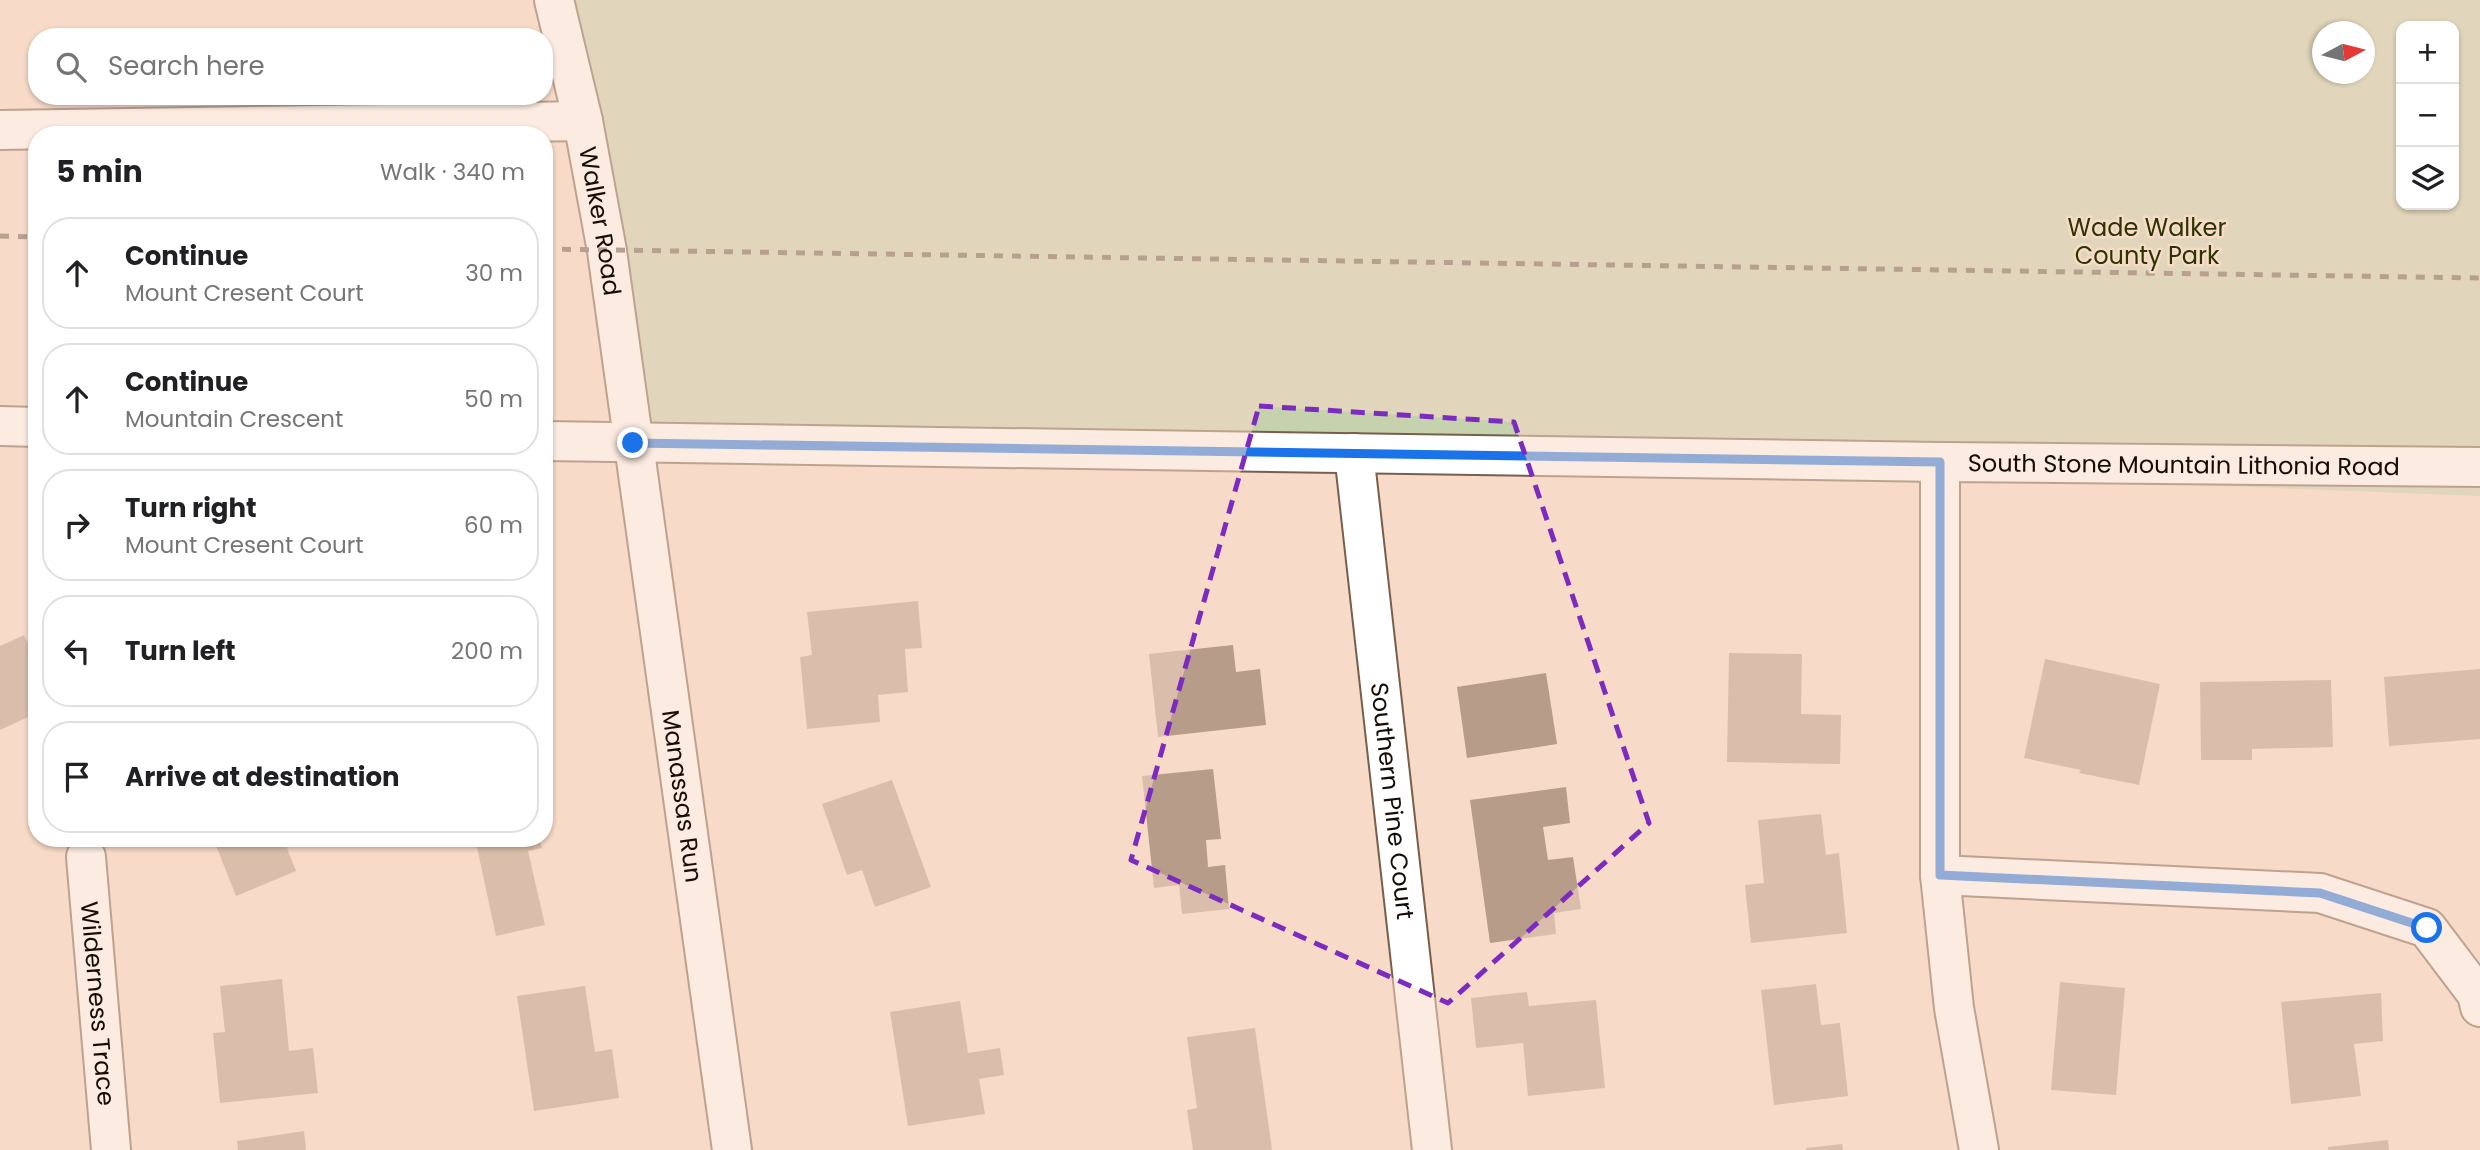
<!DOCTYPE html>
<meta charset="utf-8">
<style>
:root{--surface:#fff;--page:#f2f2f2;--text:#202124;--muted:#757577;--line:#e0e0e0}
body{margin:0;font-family:Poppins,sans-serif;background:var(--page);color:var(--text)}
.controls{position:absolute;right:21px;top:21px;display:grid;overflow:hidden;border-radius:14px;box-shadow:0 2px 5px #0004}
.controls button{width:63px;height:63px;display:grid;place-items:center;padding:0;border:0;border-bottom:2px solid var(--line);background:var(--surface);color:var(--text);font:35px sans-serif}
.compass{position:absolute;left:2312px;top:21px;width:63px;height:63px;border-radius:50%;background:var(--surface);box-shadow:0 2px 5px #0004;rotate:83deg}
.stop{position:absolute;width:21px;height:21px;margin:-16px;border:5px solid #1a73e8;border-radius:50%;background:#fff}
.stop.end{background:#1a73e8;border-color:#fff;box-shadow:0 2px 7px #0008}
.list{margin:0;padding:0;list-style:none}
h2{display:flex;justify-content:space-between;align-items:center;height:91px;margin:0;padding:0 28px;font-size:30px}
h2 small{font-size:23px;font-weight:400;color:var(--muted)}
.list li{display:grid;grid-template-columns:46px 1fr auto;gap:21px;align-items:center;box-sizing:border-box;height:112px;margin:0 14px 14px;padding:0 14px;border:2px solid var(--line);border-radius:28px}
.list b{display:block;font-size:26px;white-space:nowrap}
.list p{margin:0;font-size:23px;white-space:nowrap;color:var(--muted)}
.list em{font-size:23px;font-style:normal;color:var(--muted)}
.icon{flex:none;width:38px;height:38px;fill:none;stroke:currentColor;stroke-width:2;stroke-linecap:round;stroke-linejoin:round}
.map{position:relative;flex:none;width:2480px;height:1150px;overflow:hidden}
.search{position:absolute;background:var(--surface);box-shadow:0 2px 5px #0004;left:28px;top:28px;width:525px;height:77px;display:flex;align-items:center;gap:18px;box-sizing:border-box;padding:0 24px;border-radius:28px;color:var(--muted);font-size:26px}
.panel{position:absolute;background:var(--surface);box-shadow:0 2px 5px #0004;left:28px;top:126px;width:525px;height:721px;border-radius:28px}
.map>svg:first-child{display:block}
</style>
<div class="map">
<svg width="2480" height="1150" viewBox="0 0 2480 1150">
<rect width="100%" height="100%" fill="#f7dac7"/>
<path fill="#c6d1ae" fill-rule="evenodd" d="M538,0H2480V496L970,437L623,441L565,57ZM2401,26H2454V205H2401ZM2322,32H2364V74H2322Z"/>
<g fill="#b79c8a">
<path d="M918,601L922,648L905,649L908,692L878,695L880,722L807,729L800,657L812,655L807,612Z"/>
<path d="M24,635L37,662V713L0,730V646Z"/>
<path d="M1233,645L1236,672L1260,669L1266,725L1158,737L1149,654Z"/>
<path d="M1729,653L1802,654L1801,714L1841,715L1840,764L1727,762Z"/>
<path d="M2045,659L2160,684L2139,785L2079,773L2081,770L2024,758Z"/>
<path d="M2480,669V739L2389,746L2384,677Z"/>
<path d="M1546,673L1557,744L1467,758L1457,687Z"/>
<path d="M2331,680L2333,747L2252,749V760H2201L2200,682Z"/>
<path d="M1213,769L1221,839L1206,840L1208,867L1225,865L1229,909L1182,914L1179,885L1154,888L1142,776Z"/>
<path d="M892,780L931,887L875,907L862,870L847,875L822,804Z"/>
<path d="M1566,787L1570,823L1543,827L1548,860L1573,857L1581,909L1554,913L1556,934L1490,943L1470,800Z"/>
<path d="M1821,814L1826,855L1839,853L1847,933L1751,943L1745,885L1764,883L1758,820Z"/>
<path d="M213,838H283L296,871L236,896Z"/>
<path d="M475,838H539L542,848L528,851L545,925L496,936Z"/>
<path d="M282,979L289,1051L313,1048L318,1093L220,1103L213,1033L225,1032L220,986Z"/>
<path d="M2060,982L2125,988L2116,1095L2051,1090Z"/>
<path d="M1816,984L1821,1025L1840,1023L1848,1096L1774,1105L1761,990Z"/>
<path d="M585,986L595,1052L612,1049L619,1098L534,1111L517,996Z"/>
<path d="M1527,992L1529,1006L1596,1000L1605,1088L1528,1096L1523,1043L1476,1048L1471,998Z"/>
<path d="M2381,993L2383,1041L2354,1044L2361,1096L2291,1104L2281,1002Z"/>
<path d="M960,1001L968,1053L1000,1048L1004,1075L979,1079L985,1114L908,1126L890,1012Z"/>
<path d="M1255,1028L1272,1150H1193L1187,1110L1197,1108L1187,1037Z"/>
<path d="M304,1131L306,1150H238L237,1141Z"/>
<path d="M2388,1140L2389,1150H2328V1147Z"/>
<path d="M1842,1144L1843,1150H1806V1148Z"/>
</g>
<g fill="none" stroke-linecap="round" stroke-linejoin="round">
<g stroke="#775e4d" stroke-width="42">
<g id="minor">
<path id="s1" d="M554,0L583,121L607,251L732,1150"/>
<path d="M0,130L583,121"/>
<path id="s2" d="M1354,453L1432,1150"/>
<path d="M1940,462V875L1954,1008L1979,1150"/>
<path id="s3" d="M86,857L111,1150"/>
<path d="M1940,875L2320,893L2427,928L2477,994L2480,1007"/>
</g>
</g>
<g stroke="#775e4d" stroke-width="42">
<g id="secondary">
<path d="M0,426L37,427"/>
<path id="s4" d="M544,441L1940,462L2480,467"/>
</g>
</g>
<use href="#minor" stroke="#fff" stroke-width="38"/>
<use href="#secondary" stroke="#fff" stroke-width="38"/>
<g stroke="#6a594e" stroke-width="5" stroke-dasharray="9 9" stroke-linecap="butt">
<path d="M0,236L37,237"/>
<path d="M544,249L2480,278"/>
</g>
</g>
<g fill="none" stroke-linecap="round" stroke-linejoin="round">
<path stroke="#1a73e8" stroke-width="9" d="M633,443L1940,462V875L2320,893L2427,928"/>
</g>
<path d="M0 0H2480V1150H0ZM1259,406L1514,422L1649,823L1448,1003L1131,860Z" fill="#f7dac7" fill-opacity=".55" fill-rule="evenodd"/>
<path fill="none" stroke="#7b2cbf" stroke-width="5" stroke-dasharray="14 9" stroke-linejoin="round" d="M1259,406L1514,422L1649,823L1448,1003L1131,860Z"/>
<g text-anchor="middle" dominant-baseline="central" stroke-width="5" stroke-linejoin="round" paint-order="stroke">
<g font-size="24" fill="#160c06" stroke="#f7dac7">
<text stroke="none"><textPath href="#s1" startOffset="226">Walker Road</textPath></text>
<text stroke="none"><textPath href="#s4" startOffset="1640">South Stone Mountain Lithonia Road</textPath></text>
<text stroke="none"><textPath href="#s1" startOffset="807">Manassas Run</textPath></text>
<text stroke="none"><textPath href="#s2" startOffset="350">Southern Pine Court</textPath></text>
<text stroke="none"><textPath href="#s3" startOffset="147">Wilderness Trace</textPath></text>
</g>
<g font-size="24" fill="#2a3500" stroke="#f7dac7">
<text x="2147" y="227">Wade Walker<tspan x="2147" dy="28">County Park</tspan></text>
</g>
</g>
</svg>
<div class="controls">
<button>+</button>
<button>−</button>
<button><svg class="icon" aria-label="layers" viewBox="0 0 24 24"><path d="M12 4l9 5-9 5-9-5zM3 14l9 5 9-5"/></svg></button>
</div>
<svg class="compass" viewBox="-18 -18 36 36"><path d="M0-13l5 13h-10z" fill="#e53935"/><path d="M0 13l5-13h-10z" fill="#757577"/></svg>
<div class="stop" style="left:2427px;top:928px"></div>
<div class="stop end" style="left:633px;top:443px"></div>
<div class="search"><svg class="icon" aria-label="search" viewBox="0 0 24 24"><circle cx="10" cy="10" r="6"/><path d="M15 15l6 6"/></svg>Search here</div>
<section class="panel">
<h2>5 min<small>Walk · 340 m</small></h2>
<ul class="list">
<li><svg class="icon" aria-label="ahead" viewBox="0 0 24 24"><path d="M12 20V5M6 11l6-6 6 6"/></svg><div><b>Continue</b><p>Mount Cresent Court</p></div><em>30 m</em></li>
<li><svg class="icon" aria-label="ahead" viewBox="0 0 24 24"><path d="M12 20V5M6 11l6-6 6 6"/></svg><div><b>Continue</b><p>Mountain Crescent</p></div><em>50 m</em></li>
<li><svg class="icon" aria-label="right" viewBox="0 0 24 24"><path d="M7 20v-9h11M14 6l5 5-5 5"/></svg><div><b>Turn right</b><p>Mount Cresent Court</p></div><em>60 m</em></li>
<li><svg class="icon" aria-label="left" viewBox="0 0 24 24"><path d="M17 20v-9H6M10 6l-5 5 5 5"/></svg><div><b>Turn left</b></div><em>200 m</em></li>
<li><svg class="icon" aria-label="arrive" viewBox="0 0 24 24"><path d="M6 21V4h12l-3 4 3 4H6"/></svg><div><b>Arrive at destination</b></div></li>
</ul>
</section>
</div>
